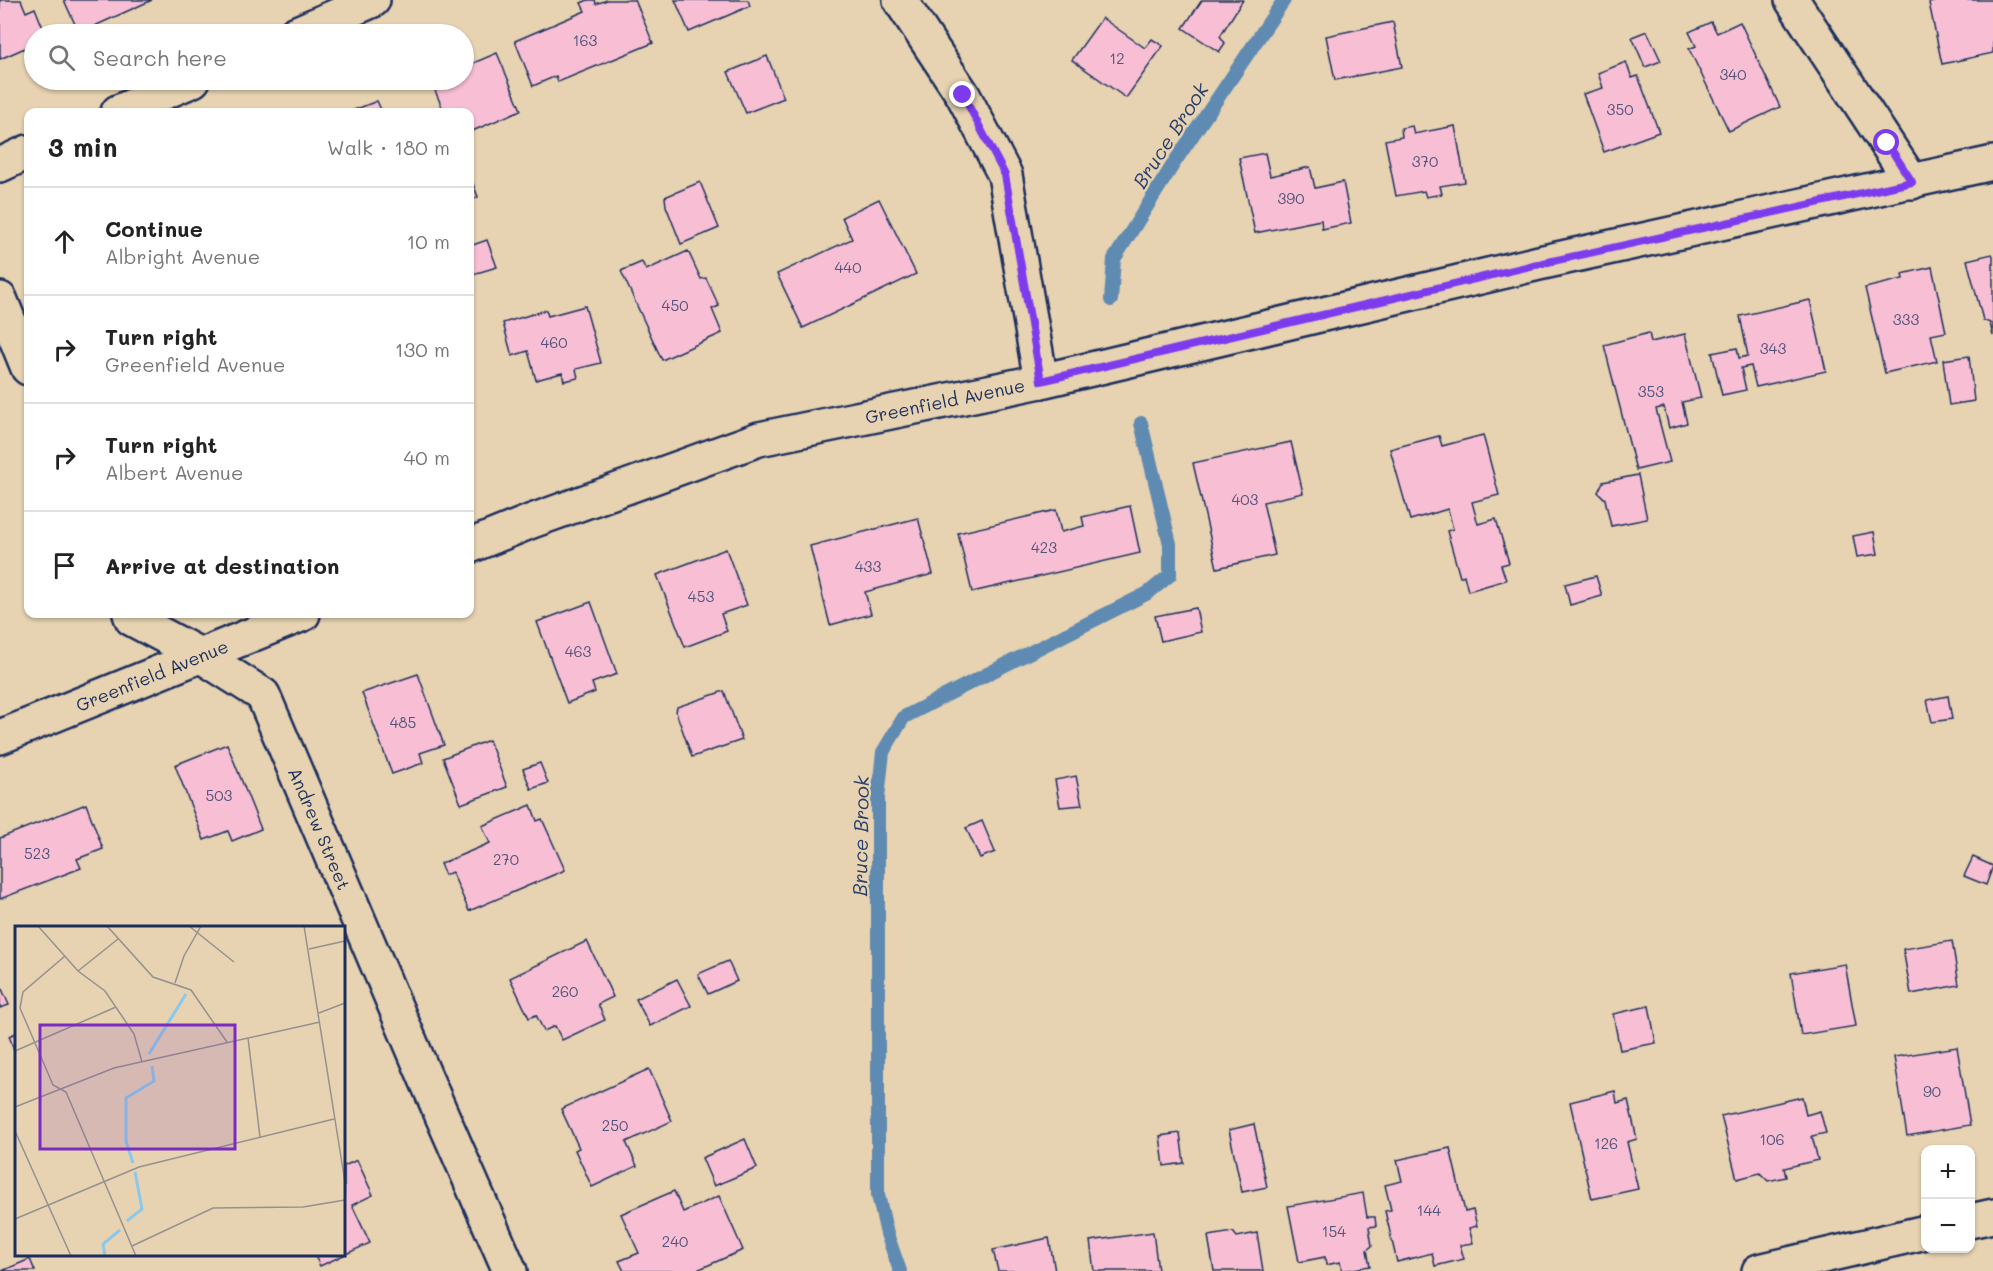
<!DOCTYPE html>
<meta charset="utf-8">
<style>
:root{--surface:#fff;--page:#f6f6f6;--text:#222;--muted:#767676;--line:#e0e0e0}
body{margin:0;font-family:Mali,sans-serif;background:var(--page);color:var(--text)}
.controls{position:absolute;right:18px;bottom:18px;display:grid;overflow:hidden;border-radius:12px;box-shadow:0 2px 4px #0004}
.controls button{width:54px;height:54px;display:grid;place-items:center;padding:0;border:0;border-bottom:2px solid var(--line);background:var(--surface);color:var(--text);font:30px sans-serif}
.stop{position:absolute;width:18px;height:18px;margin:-14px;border:4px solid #7c3aed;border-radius:50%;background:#fff}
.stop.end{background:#7c3aed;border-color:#fff;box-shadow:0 2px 6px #0008}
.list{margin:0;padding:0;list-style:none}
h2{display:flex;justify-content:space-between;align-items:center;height:78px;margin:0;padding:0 24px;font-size:26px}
h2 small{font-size:20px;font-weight:400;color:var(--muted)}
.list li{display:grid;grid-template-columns:39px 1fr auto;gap:18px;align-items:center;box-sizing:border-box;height:108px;padding:0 24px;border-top:2px solid var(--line)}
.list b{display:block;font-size:22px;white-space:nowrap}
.list p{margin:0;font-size:20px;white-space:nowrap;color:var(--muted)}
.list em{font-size:20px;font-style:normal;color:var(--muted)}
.icon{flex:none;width:33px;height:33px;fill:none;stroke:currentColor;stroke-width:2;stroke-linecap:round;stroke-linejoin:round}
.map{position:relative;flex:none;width:1993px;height:1271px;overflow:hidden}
.search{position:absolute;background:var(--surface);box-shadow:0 2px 4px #0004;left:24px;top:24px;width:450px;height:66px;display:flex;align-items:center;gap:15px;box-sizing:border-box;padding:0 21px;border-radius:33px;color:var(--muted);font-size:22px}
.panel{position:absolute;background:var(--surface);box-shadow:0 2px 4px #0004;left:24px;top:108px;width:450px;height:510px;border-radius:12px}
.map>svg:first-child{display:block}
</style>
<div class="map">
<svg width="1993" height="1271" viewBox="0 0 1993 1271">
<rect width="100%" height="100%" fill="#e7d2b1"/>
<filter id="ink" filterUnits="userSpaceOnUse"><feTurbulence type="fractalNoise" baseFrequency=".0167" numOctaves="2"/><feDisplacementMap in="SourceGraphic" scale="12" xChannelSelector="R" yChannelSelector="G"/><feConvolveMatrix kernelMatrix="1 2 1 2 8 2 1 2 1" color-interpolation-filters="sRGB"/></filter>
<g filter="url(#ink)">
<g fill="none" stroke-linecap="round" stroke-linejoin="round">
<g stroke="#5e8bb3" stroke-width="14">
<path d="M1111,300L1114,259L1176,160L1284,0"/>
<path d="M900,1271L887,1234L878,1195V798L883,752L904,717L999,668L1148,593L1170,575V544L1141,423"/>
</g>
</g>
<g fill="#f8bfd4" stroke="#1b2f5e" stroke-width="1.5">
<path d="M0,0H21L26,12L35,8L45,33L34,34V44L0,59Z"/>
<path d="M64,0H152L79,33Z"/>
<path d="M588,0H595L596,4L607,0H635L653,43L558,82L556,76L533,86L515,41L585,11L581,3Z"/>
<path d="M675,0H748L750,6L689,32Z"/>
<path d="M1202,0H1243L1220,36L1225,43L1219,52L1183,28Z"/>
<path d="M1941,0H1993V53L1942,64L1929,3Z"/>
<path d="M1102,18L1145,48L1152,39L1163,46L1126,98L1072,60Z"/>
<path d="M1393,22L1402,67L1335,80L1326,36Z"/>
<path d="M1711,22L1717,33L1740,22L1780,107L1729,131L1689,49L1696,46L1689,32Z"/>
<path d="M1647,31L1661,61L1645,67L1632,37Z"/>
<path d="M497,53L521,110L470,132V112H444L431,81L464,80V67Z"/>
<path d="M767,56L784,98L746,113L728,72Z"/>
<path d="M1626,62L1632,78L1638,76L1659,132L1604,152L1583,94L1603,88L1598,73Z"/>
<path d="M377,101L382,112H349Z"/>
<path d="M1412,126L1414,134L1455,126L1465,182L1440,186L1442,194L1426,197L1424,191L1396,196L1385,140L1402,137L1401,128Z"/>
<path d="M1265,153L1270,176L1310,167L1315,188L1343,182L1351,223L1322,229L1321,220L1255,233L1239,158Z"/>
<path d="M470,176L478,197L470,201Z"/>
<path d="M700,182L719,228L681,244L666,206L665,197Z"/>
<path d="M879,199L916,274L803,328L777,274L852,239L842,217Z"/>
<path d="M487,240L497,267L470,275V246Z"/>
<path d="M688,251L701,279L706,278L719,306L712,309L722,333L662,360L621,271L642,262L646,270Z"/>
<path d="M1992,254L1993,256V336L1990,323L1983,320L1967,260Z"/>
<path d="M1932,267L1946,332L1931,335L1937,361L1885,373L1865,288L1903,279L1902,274Z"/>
<path d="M1810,300L1826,371L1756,387L1751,366L1741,368L1746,390L1722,395L1712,353L1737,348L1739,358L1748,356L1740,316Z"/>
<path d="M585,306L601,363L576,369L578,378L564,381L562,373L536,380L528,351L512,356L503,323L546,310L548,316Z"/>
<path d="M1649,333L1651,342L1685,334L1701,398L1682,402L1687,423L1669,428L1664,407L1656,409L1670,462L1636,470L1604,345Z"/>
<path d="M1969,356L1974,401L1949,405L1943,360Z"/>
<path d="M1483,435L1499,495L1472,502L1478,524L1496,519L1509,563L1501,565L1506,580L1468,591L1464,575L1460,577L1447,531L1453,529L1448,509L1410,520L1390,449L1439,436L1442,446Z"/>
<path d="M1291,442L1303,493L1263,502L1275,555L1217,568L1193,463Z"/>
<path d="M1638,475L1647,519L1611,526L1605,499L1598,492L1603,482Z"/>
<path d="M1130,506L1140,553L972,592L958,533L1056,510L1061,532L1084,526L1082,517Z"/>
<path d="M918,518L933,574L865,592L871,614L830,625L810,546Z"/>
<path d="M1874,532L1878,554L1857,557L1853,536Z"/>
<path d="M726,549L747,605L721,614L727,631L685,647L657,575Z"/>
<path d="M1596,576L1602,596L1570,605L1565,584Z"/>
<path d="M591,602L617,674L592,683L595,692L567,703L537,622Z"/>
<path d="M1196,608L1201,632L1161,641L1155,616Z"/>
<path d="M418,674L444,745L420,753L423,763L392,774L362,693Z"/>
<path d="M724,691L742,740L692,757L676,712L677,707Z"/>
<path d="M1948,696L1952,719L1932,722L1927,700Z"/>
<path d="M489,740L507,787L461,804L443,758Z"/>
<path d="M227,744L261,829L232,841L228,831L204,840L175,765Z"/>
<path d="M540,763L548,783L531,789L523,769Z"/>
<path d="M1076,776L1082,805L1060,807L1055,780Z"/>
<path d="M86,804L103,849L77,859L81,868L0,899V838Z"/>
<path d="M531,805L537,821L542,819L565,870L469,911L452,872L445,875L440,864L490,843L482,826Z"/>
<path d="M982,821L995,852L980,858L966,828Z"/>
<path d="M1973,857L1993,866L1986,885L1964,876Z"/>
<path d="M587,941L613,997L598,1004L605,1020L562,1040L555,1026L544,1031L536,1015L529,1018L510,978Z"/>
<path d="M1952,941L1959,985L1911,994L1903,949Z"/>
<path d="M728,961L737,981L708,994L698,974Z"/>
<path d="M1845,964L1856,1026L1801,1035L1791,973Z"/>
<path d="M677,979L691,1006L650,1026L636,999Z"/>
<path d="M2,989L9,1005L0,1008V990Z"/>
<path d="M1649,1006L1656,1043L1620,1050L1613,1014Z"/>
<path d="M16,1033V1055L9,1036Z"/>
<path d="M1957,1047L1970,1125L1907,1136L1894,1057Z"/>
<path d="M649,1069L672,1121L626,1142L637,1166L592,1187L575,1150L579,1148L561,1109Z"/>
<path d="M1615,1091L1617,1103L1628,1100L1637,1139L1627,1142L1638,1189L1592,1199L1570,1102Z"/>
<path d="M1802,1097L1806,1115L1820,1111L1826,1133L1812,1136L1818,1160L1784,1168L1786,1177L1768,1181L1760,1173L1737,1179L1721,1116Z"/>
<path d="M1254,1124L1267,1187L1242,1192L1229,1130Z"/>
<path d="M1180,1133L1184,1163L1164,1166L1160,1136Z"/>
<path d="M745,1139L757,1168L714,1186L702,1158Z"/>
<path d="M1450,1148L1465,1212L1473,1210L1477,1226L1469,1228L1473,1243L1460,1245L1464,1259L1435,1266L1432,1253L1397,1262L1385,1211L1391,1210L1385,1185L1402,1181L1397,1160Z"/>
<path d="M357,1160L373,1195L352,1205L370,1243L320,1266L314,1254H344V1166Z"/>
<path d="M674,1191L683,1212L719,1196L743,1250L695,1271H624L619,1261L639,1253L621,1214Z"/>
<path d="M1363,1193L1367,1217H1375L1376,1226L1369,1227L1372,1246L1367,1250L1370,1266L1342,1271L1340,1262L1326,1265L1325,1257L1299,1262L1288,1206Z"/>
<path d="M1153,1232L1158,1271H1094L1090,1241Z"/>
<path d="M1233,1232L1237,1237L1257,1233L1263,1271H1214L1208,1236Z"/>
<path d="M1049,1238L1055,1271H998L993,1250Z"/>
<path d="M30,1259L35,1271H2Z"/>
</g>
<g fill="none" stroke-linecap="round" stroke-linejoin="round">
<g stroke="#1b2f5e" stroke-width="38">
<g id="street">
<path d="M900,0L963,95L1005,175L1041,381"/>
<path d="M1792,0L1912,182"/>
<path d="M295,34L373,0"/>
<path d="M118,112L193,80"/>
<path d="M0,165L28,152"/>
<path d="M0,299L28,368"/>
<path id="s1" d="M470,546L532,521L759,439L1041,381L1539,263L1993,163"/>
<path id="s2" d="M130,614L132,619L200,655L263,695L426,1079L510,1271"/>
<path id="s3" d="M0,737L303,614"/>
<path d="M1970,1221L1993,1216"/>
<path d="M1759,1271L1926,1232"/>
</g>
</g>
<use href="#street" stroke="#e7d2b1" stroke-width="33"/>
</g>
</g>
<g fill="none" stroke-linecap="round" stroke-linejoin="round" filter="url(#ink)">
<path stroke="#7c3aed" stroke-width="8" d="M963,95L1005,175L1041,381L1539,264L1912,182L1887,143"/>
</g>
<g text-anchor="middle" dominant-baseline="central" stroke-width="4.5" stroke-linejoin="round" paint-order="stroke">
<g font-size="15" fill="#52537c">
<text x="585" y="40">163</text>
<text x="1117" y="58">12</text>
<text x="1733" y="74">340</text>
<text x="1620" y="109">350</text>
<text x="1425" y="161">370</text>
<text x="1291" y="198">390</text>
<text x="848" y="267">440</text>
<text x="675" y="305">450</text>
<text x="1906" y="319">333</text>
<text x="554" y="342">460</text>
<text x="1773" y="348">343</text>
<text x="1651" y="391">353</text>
<text x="1245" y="499">403</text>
<text x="1044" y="547">423</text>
<text x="868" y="566">433</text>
<text x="701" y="596">453</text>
<text x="578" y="651">463</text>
<text x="403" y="722">485</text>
<text x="219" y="795">503</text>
<text x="37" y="853">523</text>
<text x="506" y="859">270</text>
<text x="565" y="991">260</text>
<text x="1932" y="1091">90</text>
<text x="615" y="1125">250</text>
<text x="1772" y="1139">106</text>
<text x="1606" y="1143">126</text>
<text x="1429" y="1210">144</text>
<text x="1334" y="1231">154</text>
<text x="675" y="1241">240</text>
</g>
<g font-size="18" fill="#1b2f5e" stroke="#e7d2b1">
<text stroke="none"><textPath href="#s1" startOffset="498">Greenfield Avenue</textPath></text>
<text stroke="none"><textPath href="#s3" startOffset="164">Greenfield Avenue</textPath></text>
<text stroke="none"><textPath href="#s2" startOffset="302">Andrew Street</textPath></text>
</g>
<g font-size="20" font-style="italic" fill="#263e6c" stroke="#e7d2b1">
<text transform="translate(1170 135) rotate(-57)">Bruce Brook</text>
<text transform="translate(860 836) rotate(-89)">Bruce Brook</text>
</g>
</g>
<g transform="translate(15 926)">
<rect width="330" height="330" fill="#e7d2b1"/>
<path fill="none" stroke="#8bc9eb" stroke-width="3" d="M134,128L171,68M118,237L111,215V172L139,155L137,140M112,295L127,283L120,246M90,330L88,318L105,304"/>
<path fill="none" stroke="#959190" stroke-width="1.5" d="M23,0L63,45L90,65L119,108L127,136M92,0L138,51L176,64L212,116M174,0L219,36M289,0L330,256M294,23L330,15M50,30L8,66L5,82L38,159L51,166L121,330M63,45L103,13M160,57L169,30L186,0M304,87L330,77M233,112L245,211M0,125L101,81M0,181L99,142L305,96M0,205L56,330M0,293L124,241L319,193M117,320L198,282L288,281L330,274"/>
<path fill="#7b2cbf" fill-opacity="0.15" stroke="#7b2cbf" stroke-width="3" d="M25,99H220V223H25Z"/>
<rect width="330" height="330" fill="none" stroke="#1b2f5e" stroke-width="3"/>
</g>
</svg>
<div class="controls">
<button>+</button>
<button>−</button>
</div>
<div class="stop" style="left:1887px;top:143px"></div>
<div class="stop end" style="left:963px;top:95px"></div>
<div class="search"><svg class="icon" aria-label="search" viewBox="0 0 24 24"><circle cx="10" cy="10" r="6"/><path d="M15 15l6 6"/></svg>Search here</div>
<section class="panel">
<h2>3 min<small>Walk · 180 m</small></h2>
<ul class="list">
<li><svg class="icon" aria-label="ahead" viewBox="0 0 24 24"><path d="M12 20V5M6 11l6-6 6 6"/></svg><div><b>Continue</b><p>Albright Avenue</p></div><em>10 m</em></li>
<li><svg class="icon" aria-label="right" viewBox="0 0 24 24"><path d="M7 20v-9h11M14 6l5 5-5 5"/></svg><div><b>Turn right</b><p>Greenfield Avenue</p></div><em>130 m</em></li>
<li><svg class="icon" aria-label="right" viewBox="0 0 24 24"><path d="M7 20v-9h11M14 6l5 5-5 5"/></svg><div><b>Turn right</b><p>Albert Avenue</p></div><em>40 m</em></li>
<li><svg class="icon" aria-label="arrive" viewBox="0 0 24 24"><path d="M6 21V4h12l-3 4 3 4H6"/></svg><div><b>Arrive at destination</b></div></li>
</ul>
</section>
</div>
